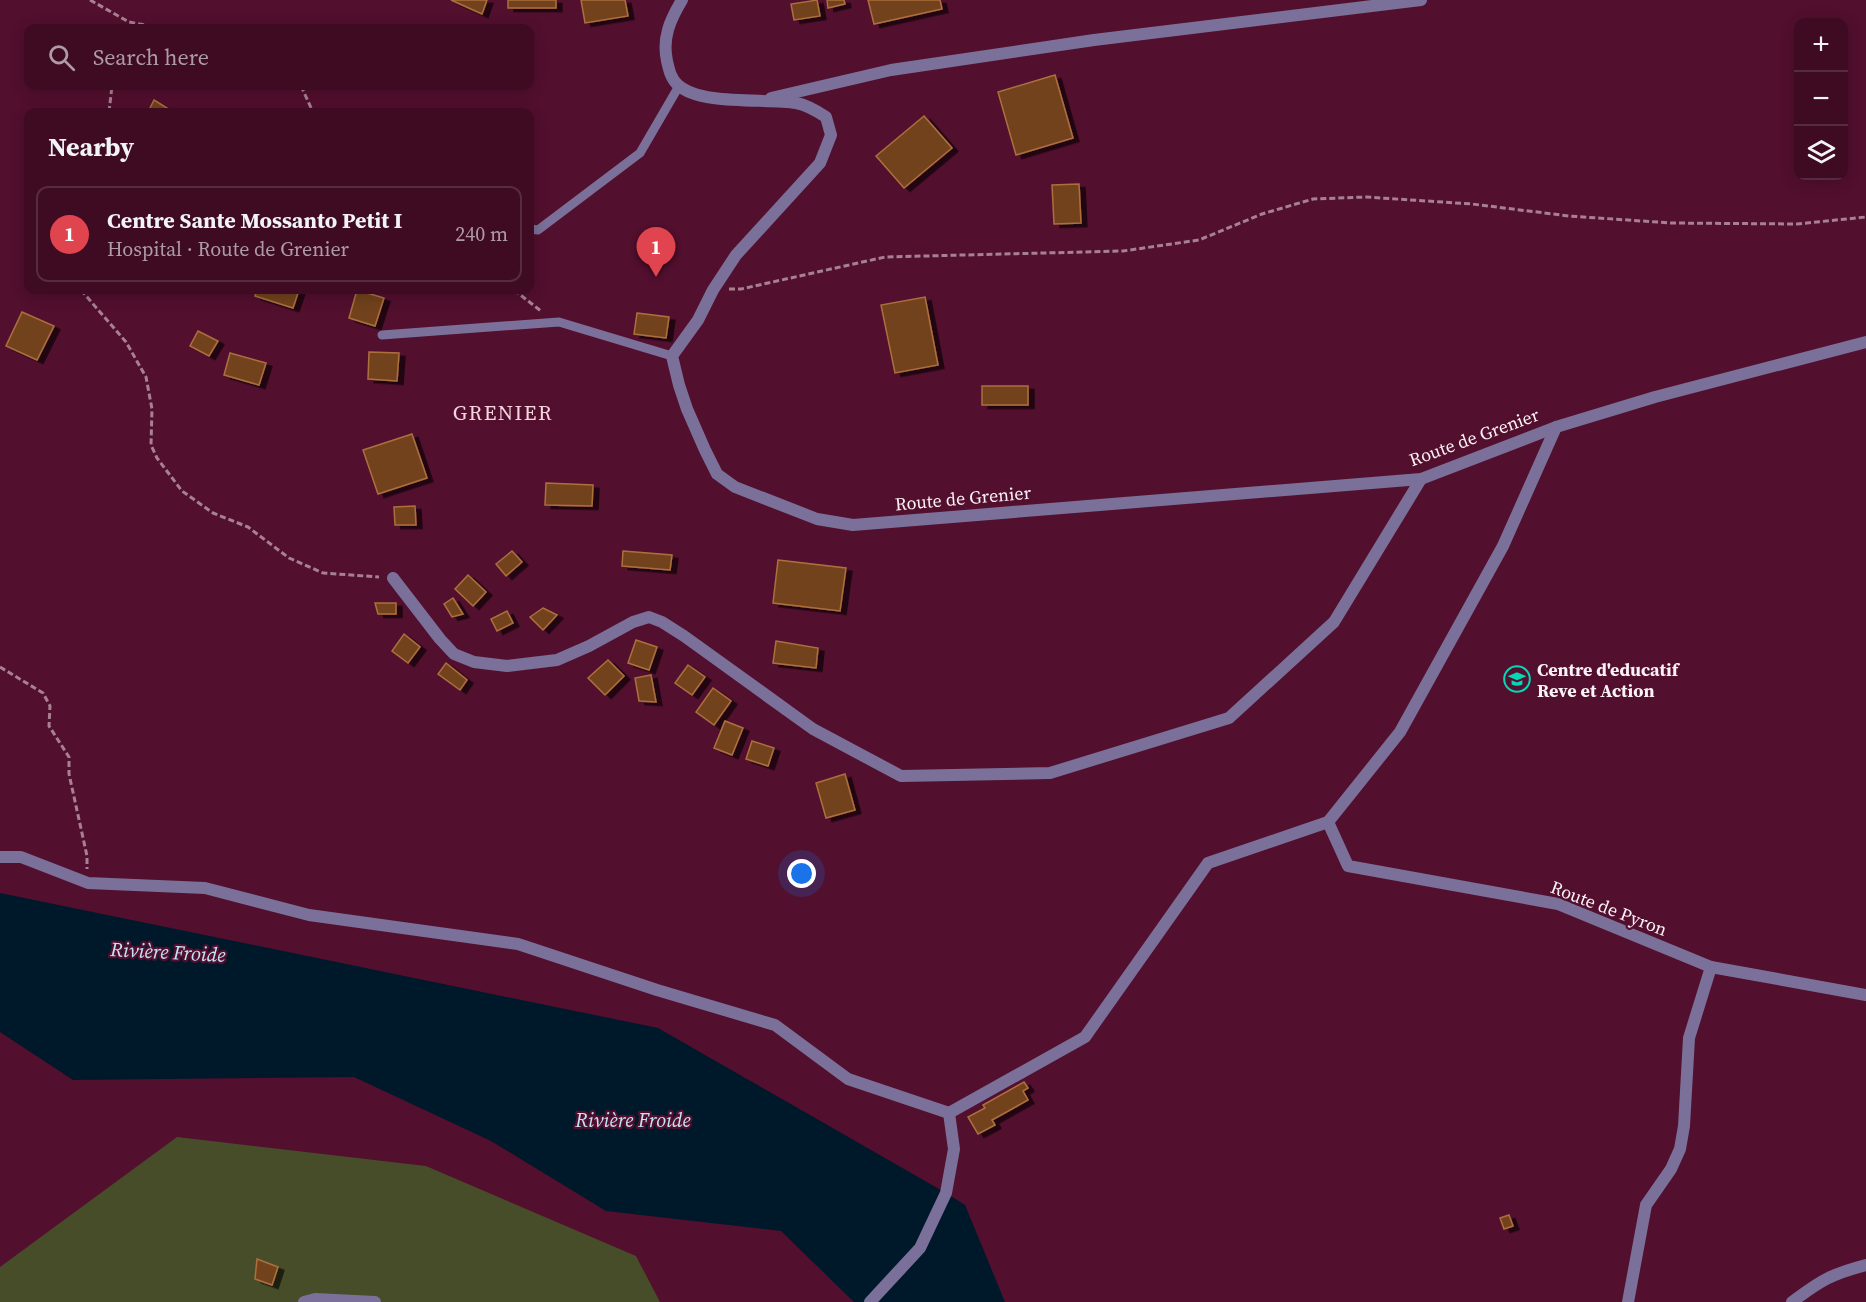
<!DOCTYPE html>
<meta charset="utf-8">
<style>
:root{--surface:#3e0b22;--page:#49192f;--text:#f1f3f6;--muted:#ad9ba5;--line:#572b40;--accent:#b45309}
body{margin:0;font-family:"Source Serif 4",serif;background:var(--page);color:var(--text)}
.controls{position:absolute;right:18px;top:18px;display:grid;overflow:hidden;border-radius:12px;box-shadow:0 3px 15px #0003}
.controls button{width:54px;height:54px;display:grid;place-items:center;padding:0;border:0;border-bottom:2px solid var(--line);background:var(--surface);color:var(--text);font:30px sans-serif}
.you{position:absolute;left:802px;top:874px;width:21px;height:21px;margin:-15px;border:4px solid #fff;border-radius:50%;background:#1a73e8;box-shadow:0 0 0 9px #1a73e833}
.badge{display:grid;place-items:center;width:39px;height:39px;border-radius:50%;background:var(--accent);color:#fff;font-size:20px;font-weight:700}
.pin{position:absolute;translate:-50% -50px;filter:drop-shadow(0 2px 3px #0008)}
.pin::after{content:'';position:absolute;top:32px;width:21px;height:18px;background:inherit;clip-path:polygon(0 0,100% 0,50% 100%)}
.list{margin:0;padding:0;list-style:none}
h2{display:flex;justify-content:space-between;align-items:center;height:78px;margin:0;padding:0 24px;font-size:26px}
h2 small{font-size:20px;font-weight:400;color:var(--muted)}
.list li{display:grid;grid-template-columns:39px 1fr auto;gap:18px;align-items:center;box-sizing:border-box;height:96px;margin:0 12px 12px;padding:0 12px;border:2px solid var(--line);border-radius:12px}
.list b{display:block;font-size:22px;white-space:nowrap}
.list p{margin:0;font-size:20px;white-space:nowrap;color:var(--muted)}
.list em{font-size:20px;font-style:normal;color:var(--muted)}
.icon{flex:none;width:33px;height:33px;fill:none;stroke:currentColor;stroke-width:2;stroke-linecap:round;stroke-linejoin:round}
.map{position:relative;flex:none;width:1866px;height:1302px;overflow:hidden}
.search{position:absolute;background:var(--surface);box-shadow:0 3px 15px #0003;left:24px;top:24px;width:510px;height:66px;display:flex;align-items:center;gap:15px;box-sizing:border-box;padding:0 21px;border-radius:12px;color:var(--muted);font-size:22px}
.panel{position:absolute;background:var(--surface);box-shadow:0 3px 15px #0003;left:24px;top:108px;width:510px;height:186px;border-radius:12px}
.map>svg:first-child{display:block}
</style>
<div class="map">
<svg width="1866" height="1302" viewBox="0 0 1866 1302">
<defs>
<filter id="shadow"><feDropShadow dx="6" dy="3.5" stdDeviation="0" flood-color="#0009"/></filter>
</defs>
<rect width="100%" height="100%" fill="#520f2e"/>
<path fill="#474d28" d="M177,1137L426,1166L636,1256L660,1302H0V1267Z"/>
<path fill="#00192a" d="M0,893L658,1028L946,1193L965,1205L1005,1302H854L781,1231L606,1211L491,1141L354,1077L73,1080L0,1032Z"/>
<g fill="#71431e" stroke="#ad6f3e" stroke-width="1.5" filter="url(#shadow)">
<path d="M451,0H487L482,14Z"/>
<rect x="508" y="0" width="48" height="8"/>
<path d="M581,0H625L628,16L585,23Z"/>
<path d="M817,0L820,16L794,20L791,4Z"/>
<path d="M827,0H844L845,4L828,8Z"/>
<path d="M868,0H940L942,9L874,24Z"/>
<path d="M1055,75L1073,138L1016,155L998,92Z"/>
<path d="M154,100L167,108L165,112H148Z"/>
<path d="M924,116L952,148L904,188L876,156Z"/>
<path d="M1079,184L1081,223L1054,224L1052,185Z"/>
<path d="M257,290H299L293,308L255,296Z"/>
<path d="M357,290L384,298L375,326L349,318Z"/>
<path d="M925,297L938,365L895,373L881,305Z"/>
<path d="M22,312L54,326L37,360L6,346Z"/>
<path d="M637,313L669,317L666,338L634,334Z"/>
<path d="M198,331L218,341L209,356L190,346Z"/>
<path d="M369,352L399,353L397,381L368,379Z"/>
<path d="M230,353L266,363L259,385L224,375Z"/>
<rect x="982" y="386" width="46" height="19"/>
<path d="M412,434L427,478L378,494L363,450Z"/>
<path d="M546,483L593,485L592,506L545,505Z"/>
<path d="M415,506L416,525H395L394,507Z"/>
<path d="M512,551L522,562L506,576L496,564Z"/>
<path d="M623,551L672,555L670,570L622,566Z"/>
<path d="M778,560L846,568L840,611L773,603Z"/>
<path d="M468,575L486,592L473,606L455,589Z"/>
<path d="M453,598L463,614L452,617L444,604Z"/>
<path d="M375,603H396V614H378Z"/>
<path d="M543,608L557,615L543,630L530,617Z"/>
<path d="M507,611L513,623L497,631L491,619Z"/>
<path d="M404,634L420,647L408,663L392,651Z"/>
<path d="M636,640L657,647L649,670L628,663Z"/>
<path d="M776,641L818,648L816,668L773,663Z"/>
<path d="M608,660L624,676L605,695L588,678Z"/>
<path d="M446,663L467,680L460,690L438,674Z"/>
<path d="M688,665L705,677L692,695L675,683Z"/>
<path d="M651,675L656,702L639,701L635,678Z"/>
<path d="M713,688L731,701L714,725L696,712Z"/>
<path d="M725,721L743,728L732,755L714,748Z"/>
<path d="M752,741L774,748L768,766L746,759Z"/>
<path d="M845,774L855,810L826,818L816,783Z"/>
<path d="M1024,1082L1028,1088L1023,1091L1028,1100L992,1120L995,1125L978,1134L968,1117L985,1108L983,1105Z"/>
<path d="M1509,1215L1513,1226L1504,1229L1500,1218Z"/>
<path d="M257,1259L278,1267L272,1285L255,1279Z"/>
</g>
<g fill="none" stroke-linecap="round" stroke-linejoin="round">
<g stroke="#a78192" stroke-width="3" stroke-dasharray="6 3" stroke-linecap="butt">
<path d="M90,0L129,22L161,28"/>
<path d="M301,86L313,112"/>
<path d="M109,112L112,86"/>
<path d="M729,289H741L885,257L1123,251L1199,240L1262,214L1313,199L1366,197L1472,204L1569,216L1671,223L1797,224L1866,217"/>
<path d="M81,290L126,342L146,377L152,409L151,445L157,458L182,491L213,513L248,527L289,558L323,573L379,577"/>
<path d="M514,290L541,311"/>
<path d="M0,667L43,693L50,706L49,726L69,757V774L87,856V869"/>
</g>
<g stroke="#7b7099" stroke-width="9">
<path d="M530,229L538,230L640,153L679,86"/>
<path d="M382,335L559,322L672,356"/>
</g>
<g stroke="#7b7099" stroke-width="12">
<path d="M682,0C670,20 662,38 667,61C669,70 671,79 678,85C701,106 766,98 796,103C807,105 817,111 826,117L831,135L820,163L736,255L713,290L698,320L672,356L679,385L687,409L705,450L717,474L735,487L817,519L853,525L1421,479L1556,427L1655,397L1866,342"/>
<path d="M771,98L891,70L1094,40L1421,0"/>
<path d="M393,578L440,639L454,654L474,662L507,666L557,660L589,646L633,622L649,617L662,622L684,636L813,729L901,776L1050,773L1229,718L1334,622L1421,479"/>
<path d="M1328,822L1348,866L1558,904L1711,967L1866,995"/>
<path d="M0,857H21L88,883L205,888L309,915L518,944L657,990L775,1025L848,1079L949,1113"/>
<path d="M304,1302L315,1299L375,1302"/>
<path d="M870,1302L920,1248L946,1193L954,1149L949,1113L1085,1037L1208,863L1328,822L1400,732L1503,546L1556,427"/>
<path d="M1628,1302L1646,1205L1671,1169L1680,1149L1684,1126L1689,1038L1711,967"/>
<path d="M1792,1302C1820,1281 1831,1274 1866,1265"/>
</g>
</g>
<defs>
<g id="school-ring" transform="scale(1.35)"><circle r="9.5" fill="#520f2e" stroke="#06d5b6" stroke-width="1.5"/><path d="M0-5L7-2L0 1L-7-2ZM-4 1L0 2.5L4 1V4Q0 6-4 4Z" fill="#06d5b6"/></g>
</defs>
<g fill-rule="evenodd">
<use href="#school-ring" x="1517" y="679"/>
</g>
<g text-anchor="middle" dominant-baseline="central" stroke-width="4.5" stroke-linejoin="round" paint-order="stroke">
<g font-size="18" fill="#fbf2f5" stroke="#520f2e">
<text transform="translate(1474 437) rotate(-20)">Route de Grenier</text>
<text transform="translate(963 498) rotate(-5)">Route de Grenier</text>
<text transform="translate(1609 908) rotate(21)">Route de Pyron</text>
</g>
<g font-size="18" font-weight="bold" fill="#fbf2f5" stroke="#520f2e" text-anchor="start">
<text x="1537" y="669">Centre d'educatif<tspan x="1537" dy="21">Reve et Action</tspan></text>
</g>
<g font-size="20" font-style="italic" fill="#c3e3f8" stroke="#520f2e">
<text transform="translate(168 952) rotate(3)">Rivière Froide</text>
<text x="633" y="1120">Rivière Froide</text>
</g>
<g font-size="21" letter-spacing="1.5" fill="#f7d5df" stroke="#520f2e">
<text x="503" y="412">GRENIER</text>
</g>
</g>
</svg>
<div class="controls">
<button>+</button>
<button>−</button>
<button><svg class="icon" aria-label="layers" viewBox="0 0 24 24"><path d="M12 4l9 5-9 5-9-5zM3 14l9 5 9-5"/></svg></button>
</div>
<div class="you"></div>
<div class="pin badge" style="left:656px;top:277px;background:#e0444e">1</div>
<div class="search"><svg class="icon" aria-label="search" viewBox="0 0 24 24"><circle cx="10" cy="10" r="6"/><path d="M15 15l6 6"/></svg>Search here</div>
<section class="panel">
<h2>Nearby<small></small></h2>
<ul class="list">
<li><span class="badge" style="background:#e0444e">1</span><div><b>Centre Sante Mossanto Petit I</b><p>Hospital · Route de Grenier</p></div><em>240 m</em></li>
</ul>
</section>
</div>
